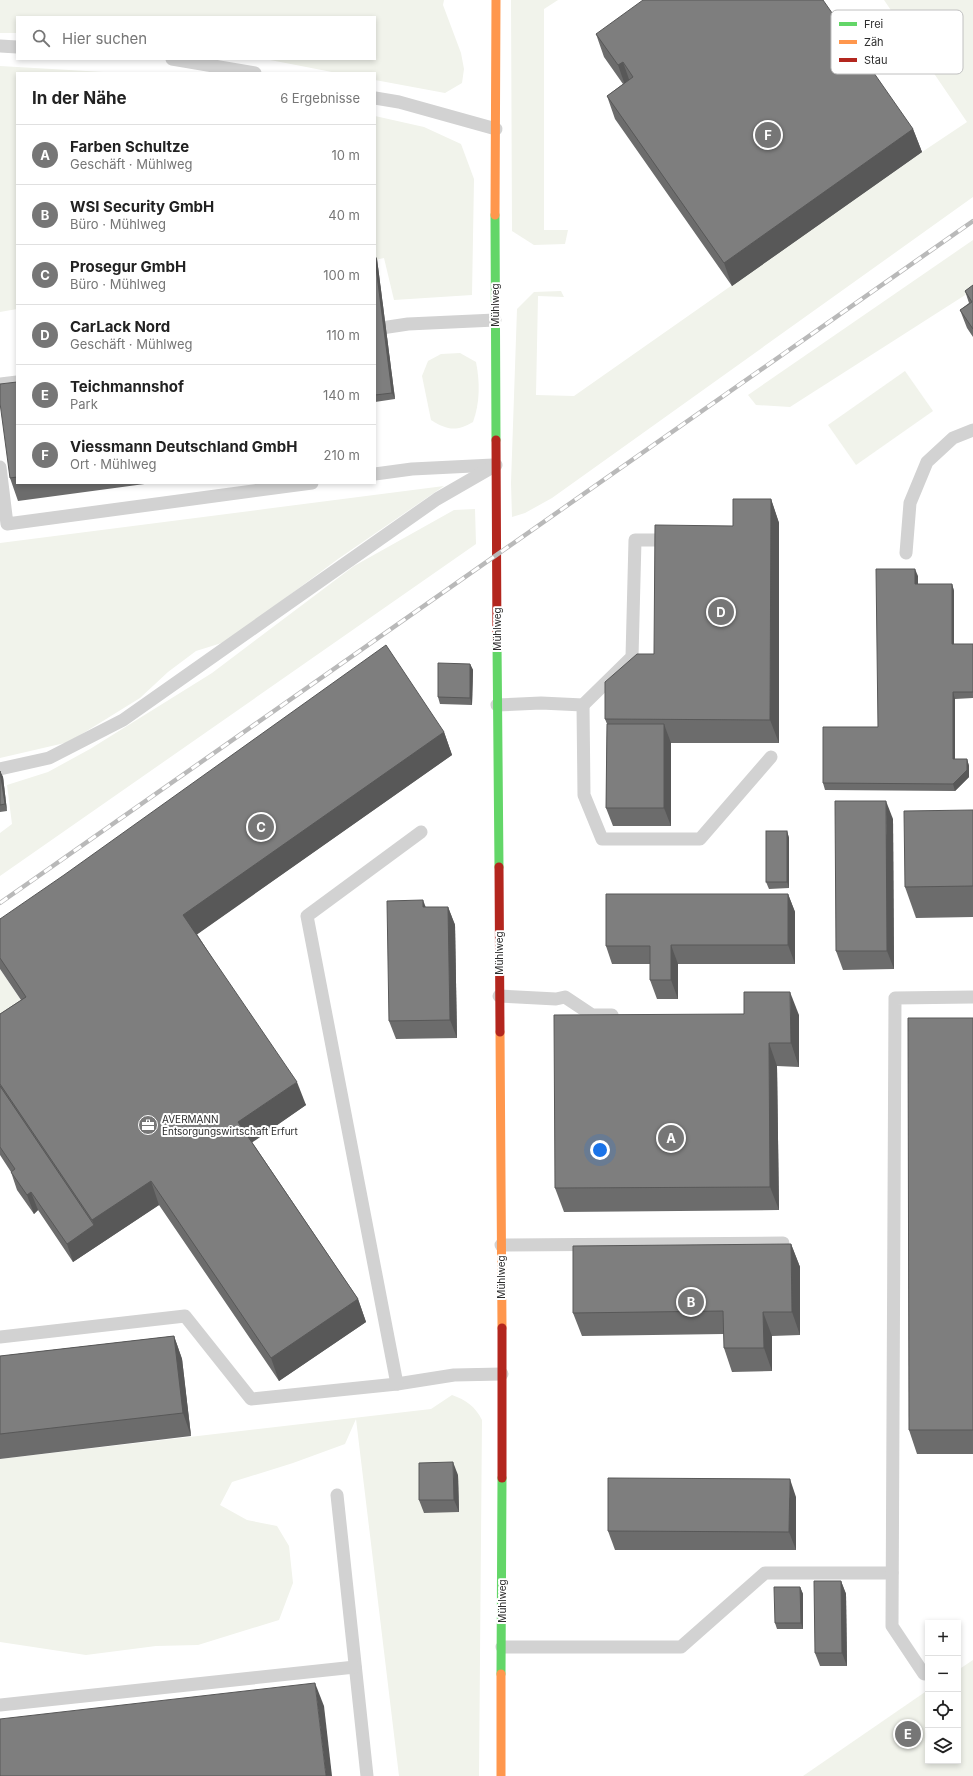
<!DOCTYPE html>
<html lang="de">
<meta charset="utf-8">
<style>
:root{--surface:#fff;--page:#f6f6f6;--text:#222;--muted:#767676;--line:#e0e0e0;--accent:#767676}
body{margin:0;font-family:Inter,sans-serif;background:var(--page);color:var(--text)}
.controls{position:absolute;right:12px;bottom:12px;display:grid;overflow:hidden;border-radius:0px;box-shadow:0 2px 6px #0003}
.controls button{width:36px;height:36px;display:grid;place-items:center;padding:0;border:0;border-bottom:1px solid var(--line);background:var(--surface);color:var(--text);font:20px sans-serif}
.you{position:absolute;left:600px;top:1150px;width:14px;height:14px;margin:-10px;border:3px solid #fff;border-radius:50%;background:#1a73e8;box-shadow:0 0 0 6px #1a73e833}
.badge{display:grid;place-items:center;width:26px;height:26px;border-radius:50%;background:var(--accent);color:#fff;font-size:13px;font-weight:700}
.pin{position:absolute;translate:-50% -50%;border:2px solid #fff;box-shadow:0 1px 4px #0006}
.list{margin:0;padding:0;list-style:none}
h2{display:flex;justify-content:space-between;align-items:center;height:52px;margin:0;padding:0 16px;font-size:17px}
h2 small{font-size:13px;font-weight:400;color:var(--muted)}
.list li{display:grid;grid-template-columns:26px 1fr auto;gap:12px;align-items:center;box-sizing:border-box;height:60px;padding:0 16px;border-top:1px solid var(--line)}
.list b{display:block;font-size:15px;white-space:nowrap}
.list p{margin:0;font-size:13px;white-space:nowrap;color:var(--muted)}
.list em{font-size:13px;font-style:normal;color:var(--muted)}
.icon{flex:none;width:22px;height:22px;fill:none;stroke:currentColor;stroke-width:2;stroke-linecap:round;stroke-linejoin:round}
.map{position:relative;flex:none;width:973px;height:1776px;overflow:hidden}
.search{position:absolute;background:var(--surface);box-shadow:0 2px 6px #0003;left:16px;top:16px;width:360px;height:44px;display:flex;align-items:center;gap:10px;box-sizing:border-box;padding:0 14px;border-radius:0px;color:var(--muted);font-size:15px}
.panel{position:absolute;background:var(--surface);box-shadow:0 2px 6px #0003;left:16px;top:72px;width:360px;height:412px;border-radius:0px}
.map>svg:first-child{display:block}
</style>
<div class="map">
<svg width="973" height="1776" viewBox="0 0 973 1776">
<rect width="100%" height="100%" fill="#fff"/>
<g fill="#f1f3eb">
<path d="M0,0H444L443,5L461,53L464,69L462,83L445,93L375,80V73H337L265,59H375V17H17V33H0Z"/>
<path d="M511,0H558L544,9V230H568L565,244L534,245L512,231Z"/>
<path d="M884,0H973V197L552,498L525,513L512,517L511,483L517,309L534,292L561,291L564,297L538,296L536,395L574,396L922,152L967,122Z"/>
<path d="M0,66L121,73H17V309L0,312Z"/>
<path d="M375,116L424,127L461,144L474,179L472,295L394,300L384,258L375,260Z"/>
<path d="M973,240V290L790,407L756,405L748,395Z"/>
<path d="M460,353L476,362C480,382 480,403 473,422C456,432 447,430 431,420L422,376L428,361L441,354Z"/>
<path d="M905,371L933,411L856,465L828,425Z"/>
<path d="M444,486L338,559L228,641L196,651L168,672L140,698L69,742L0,758V543Z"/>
<path d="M475,509L476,544L0,876V833L12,824L7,785L48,772L90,749L212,673L354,566L454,510Z"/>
<path d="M0,969L34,1020L0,1043Z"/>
<path d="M452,1395C466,1400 475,1406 482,1420L479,1776H399L356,1419L345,1444L293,1463L232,1482L220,1505L247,1520L277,1526L289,1546L293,1583L279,1620L198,1645L156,1646L86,1655L0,1642V1459L431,1409Z"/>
<path d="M973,1660V1776H803L928,1690V1761H958V1670Z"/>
</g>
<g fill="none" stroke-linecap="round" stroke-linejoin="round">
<g stroke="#d2d2d2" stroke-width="13">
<path d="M0,46L17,47"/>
<path d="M172,59L255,73"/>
<path d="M375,98L399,102L496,129"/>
<path d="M375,329L408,324L495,320"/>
<path d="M0,384L17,382"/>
<path d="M0,467L7,524L312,483"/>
<path d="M375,474L412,469L493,465"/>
<path d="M906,553L910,503L927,462L953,438L973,430"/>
<path d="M497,705L541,703L583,705L632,657L635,540H672"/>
<path d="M583,705L584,795L602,839H700L771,757"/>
<path d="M0,769L49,758L123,720L437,499L496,465"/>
<path d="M499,996L556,999L565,997L592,1015H612"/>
<path d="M501,1245L783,1243"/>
<path d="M0,1337L185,1316L251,1399L397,1384L454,1375L502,1374"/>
<path d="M397,1384L307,916L421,832"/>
<path d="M337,1495L367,1776"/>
<path d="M502,1647H681L765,1573H892"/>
<path d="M924,1674L892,1626L895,998L973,997"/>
<path d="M0,1705L355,1667"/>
</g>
<g stroke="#63d668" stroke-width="9">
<path d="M495,215L496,440"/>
<path d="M497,643L499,867"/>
<path d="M501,1674L502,1478"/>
</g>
<g stroke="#ff974d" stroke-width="9">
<path d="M495,215L496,0"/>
<path d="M500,1032L502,1328"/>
<path d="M501,1776V1674"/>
</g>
<g stroke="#b3261e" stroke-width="9">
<path d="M496,440L497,643"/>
<path d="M499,867L500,1032"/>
<path d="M502,1328V1478"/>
</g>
<g stroke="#b9b9b9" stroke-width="4.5">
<path id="rail" d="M0,903L973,221"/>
</g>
<use href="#rail" stroke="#fff" stroke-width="3" stroke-dasharray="9" stroke-linecap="butt"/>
</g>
<g fill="#6c6c6c">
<path d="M596,34L913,129L922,152L732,286L615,119L607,96L623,84L604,57Z"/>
<path d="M375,255L377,259L395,399L375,402Z"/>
<path d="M973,285V337L967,328L960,310L969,303L965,291Z"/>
<path d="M17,382V483H152L18,501L10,478Z"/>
<path d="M771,499L779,523V743H671V826H613L606,808L607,724L605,719L654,654L733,526Z"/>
<path d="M918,576V584H952L954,591V644H973V698L955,699V759H967L969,766V777L955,791L825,790L823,783L878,727Z"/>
<path d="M470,664L473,670L472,705L440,704L438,697Z"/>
<path d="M444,732L452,755L197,934L306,1105L252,1142L358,1299L366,1322L279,1381L159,1205L73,1262L38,1210L34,1214L17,1190L11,1172L0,1155V1014L21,1000L0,969V919Z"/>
<path d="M0,771L3,777L7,811L0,812Z"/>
<path d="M973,810V917L916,918L905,887Z"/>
<path d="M893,819L894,969L843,970L836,951Z"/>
<path d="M787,831L789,838V888L769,889L766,882Z"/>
<path d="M788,894L795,912V964H678V999H657L650,980V964H612L606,946Z"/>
<path d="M426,907H448L455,925L457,1038L396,1039L389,1021Z"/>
<path d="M799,1015V1067L777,1066L779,1210L564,1212L555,1188Z"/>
<path d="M973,1018V1454H917L909,1430Z"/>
<path d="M791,1244L800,1267V1335L772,1336V1371L732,1372L724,1348V1334L582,1336L573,1313Z"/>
<path d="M174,1336L182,1359L191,1436L0,1459V1356Z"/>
<path d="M458,1475L459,1512L424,1513L419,1500Z"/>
<path d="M796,1497V1550H615L608,1531Z"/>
<path d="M841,1581L846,1594L847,1666H820L815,1653Z"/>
<path d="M800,1587L803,1594V1629H777L775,1623Z"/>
</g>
<g fill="#585858">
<path d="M623,62L631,85L626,88L618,65Z"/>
<path d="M913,129L922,152L732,286L724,263Z"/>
<path d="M375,255L377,259L395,399L392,393L375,259Z"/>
<path d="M771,499L779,523V743L770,720Z"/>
<path d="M915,569L918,576V591L915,584Z"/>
<path d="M952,584L954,591V651L952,644Z"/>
<path d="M470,664L473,670L472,705L470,698Z"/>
<path d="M953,692L955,699V766L953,759Z"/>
<path d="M664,724L671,743V826L664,808Z"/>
<path d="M444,732L452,755L192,938L183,915Z"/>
<path d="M967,759L969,766V777L955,791L953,784Z"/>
<path d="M0,771L3,777L7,811L5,804Z"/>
<path d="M886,801L893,819L894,969L887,951Z"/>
<path d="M787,831L789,838V888L787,882Z"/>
<path d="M788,894L795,912V964L788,945Z"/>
<path d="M423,900L430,918L423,907Z"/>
<path d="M448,907L455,925L457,1038L450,1020Z"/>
<path d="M671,945L678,964V999L671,980Z"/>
<path d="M790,992L799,1015V1067L791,1043Z"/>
<path d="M769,1043L777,1066L779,1210L770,1187Z"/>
<path d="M297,1082L306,1105L247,1146L238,1122Z"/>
<path d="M151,1181L159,1205L73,1262L67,1244L94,1225L92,1220Z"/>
<path d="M31,1192L38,1210L34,1214L27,1195Z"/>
<path d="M791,1244L800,1267V1335L792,1312Z"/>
<path d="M358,1299L366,1322L279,1381L271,1358Z"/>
<path d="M763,1312L772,1336V1371L764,1348Z"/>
<path d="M174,1336L182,1359L191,1436L183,1413Z"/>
<path d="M453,1462L458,1475L459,1512L454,1500Z"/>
<path d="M790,1479L796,1497V1550L789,1532Z"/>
<path d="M841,1581L846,1594L847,1666L842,1653Z"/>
<path d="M800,1587L803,1594V1629L801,1623Z"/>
<path d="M315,1683L324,1706L332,1776H326Z"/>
</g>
<g fill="#7e7e7e" stroke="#585858">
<path d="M643,0H823L913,129L724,263L607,96L633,77L623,62L618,65L596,34Z"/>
<path d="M375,259L392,393L375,395Z"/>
<path d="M973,285V329L960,310L972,302L965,291Z"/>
<path d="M17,382V477L10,478L0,403V384Z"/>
<path d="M733,499H771L770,720L605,719V682L637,654H654L655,525L733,526Z"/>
<path d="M876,569H915V584H952V644H973V692H953V759H967V770L953,784L823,783V727H878Z"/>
<path d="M386,645L444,732L183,915L297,1082L238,1122L358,1299L271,1358L151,1181L92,1220L0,1084V1014L26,997L0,958V919L64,875Z"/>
<path d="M438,663L470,664V698L438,697Z"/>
<path d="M607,724H664V808H606Z"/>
<path d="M0,771L5,804L0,805Z"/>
<path d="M835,801H886L887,951H836Z"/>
<path d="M973,810V886L905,887L904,811Z"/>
<rect x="766" y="831" width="21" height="51"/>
<path d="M606,894H788V945H671V980H650V946H606Z"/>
<path d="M423,900V907H448L450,1020L389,1021L387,901Z"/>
<path d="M744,992H790L791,1043H769L770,1187L555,1188L554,1015L744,1014Z"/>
<path d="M908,1018H973V1430H909Z"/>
<path d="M0,1086L94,1225L67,1244L31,1192L27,1195L11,1172L15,1169L0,1147Z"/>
<path d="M791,1244L792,1312H763L764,1348H724L723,1311L573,1313V1246Z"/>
<path d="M174,1336L183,1413L0,1434V1356Z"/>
<path d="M453,1462L454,1500H419V1463Z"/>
<path d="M608,1478L790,1479L789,1532L608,1531Z"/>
<path d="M814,1581H841L842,1653H815Z"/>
<path d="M774,1587H800L801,1623H775Z"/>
<path d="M315,1683L326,1776H0V1719Z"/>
</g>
<defs>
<g id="office-disc" transform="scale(1)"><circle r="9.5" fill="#767676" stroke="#fff"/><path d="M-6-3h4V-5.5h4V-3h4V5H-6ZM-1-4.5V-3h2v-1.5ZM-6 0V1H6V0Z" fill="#fff"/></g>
</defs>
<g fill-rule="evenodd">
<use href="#office-disc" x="148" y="1125"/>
</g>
<g text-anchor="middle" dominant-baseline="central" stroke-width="4" stroke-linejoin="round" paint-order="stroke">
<g font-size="10" fill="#2d2d2d" stroke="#fff">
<text transform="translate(495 305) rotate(-90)">Mühlweg</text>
<text transform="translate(497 629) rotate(-90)">Mühlweg</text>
<text transform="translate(499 953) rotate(-90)">Mühlweg</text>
<text transform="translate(501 1277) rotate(-90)">Mühlweg</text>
<text transform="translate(502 1601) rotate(-90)">Mühlweg</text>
</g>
<g font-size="10" fill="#2d2d2d" stroke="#fff" text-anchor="start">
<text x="162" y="1119">AVERMANN<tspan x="162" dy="12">Entsorgungswirtschaft Erfurt</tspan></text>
</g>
</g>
<rect x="831" y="10" width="132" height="64" rx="6" fill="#fff" stroke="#c0c0c0" stroke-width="1"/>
<rect x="839" y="22" width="18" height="4" fill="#63d668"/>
<rect x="839" y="40" width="18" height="4" fill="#ff974d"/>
<rect x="839" y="58" width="18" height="4" fill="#b3261e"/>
<g font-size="11" fill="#2d2d2d">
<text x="864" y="28">Frei</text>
<text x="864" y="46">Zäh</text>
<text x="864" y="64">Stau</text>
</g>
</svg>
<div class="controls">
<button>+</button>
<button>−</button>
<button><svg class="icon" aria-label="locate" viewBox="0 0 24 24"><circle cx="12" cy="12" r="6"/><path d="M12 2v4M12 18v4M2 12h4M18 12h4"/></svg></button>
<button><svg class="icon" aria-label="layers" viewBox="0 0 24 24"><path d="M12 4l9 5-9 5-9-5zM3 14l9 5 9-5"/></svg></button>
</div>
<div class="you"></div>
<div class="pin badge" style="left:671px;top:1138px">A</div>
<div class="pin badge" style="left:691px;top:1302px">B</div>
<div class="pin badge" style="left:261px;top:827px">C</div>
<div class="pin badge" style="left:721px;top:612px">D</div>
<div class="pin badge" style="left:908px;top:1734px">E</div>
<div class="pin badge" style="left:768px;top:135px">F</div>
<div class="search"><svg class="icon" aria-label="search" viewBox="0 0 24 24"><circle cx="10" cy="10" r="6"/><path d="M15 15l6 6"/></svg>Hier suchen</div>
<section class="panel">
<h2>In der Nähe<small>6 Ergebnisse</small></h2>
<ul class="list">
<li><span class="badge">A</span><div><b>Farben Schultze</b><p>Geschäft · Mühlweg</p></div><em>10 m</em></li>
<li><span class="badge">B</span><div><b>WSI Security GmbH</b><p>Büro · Mühlweg</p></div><em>40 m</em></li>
<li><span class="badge">C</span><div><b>Prosegur GmbH</b><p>Büro · Mühlweg</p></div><em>100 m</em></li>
<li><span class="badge">D</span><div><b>CarLack Nord</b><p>Geschäft · Mühlweg</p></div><em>110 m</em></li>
<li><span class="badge">E</span><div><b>Teichmannshof</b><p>Park</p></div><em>140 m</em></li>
<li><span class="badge">F</span><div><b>Viessmann Deutschland GmbH</b><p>Ort · Mühlweg</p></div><em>210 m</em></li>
</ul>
</section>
</div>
